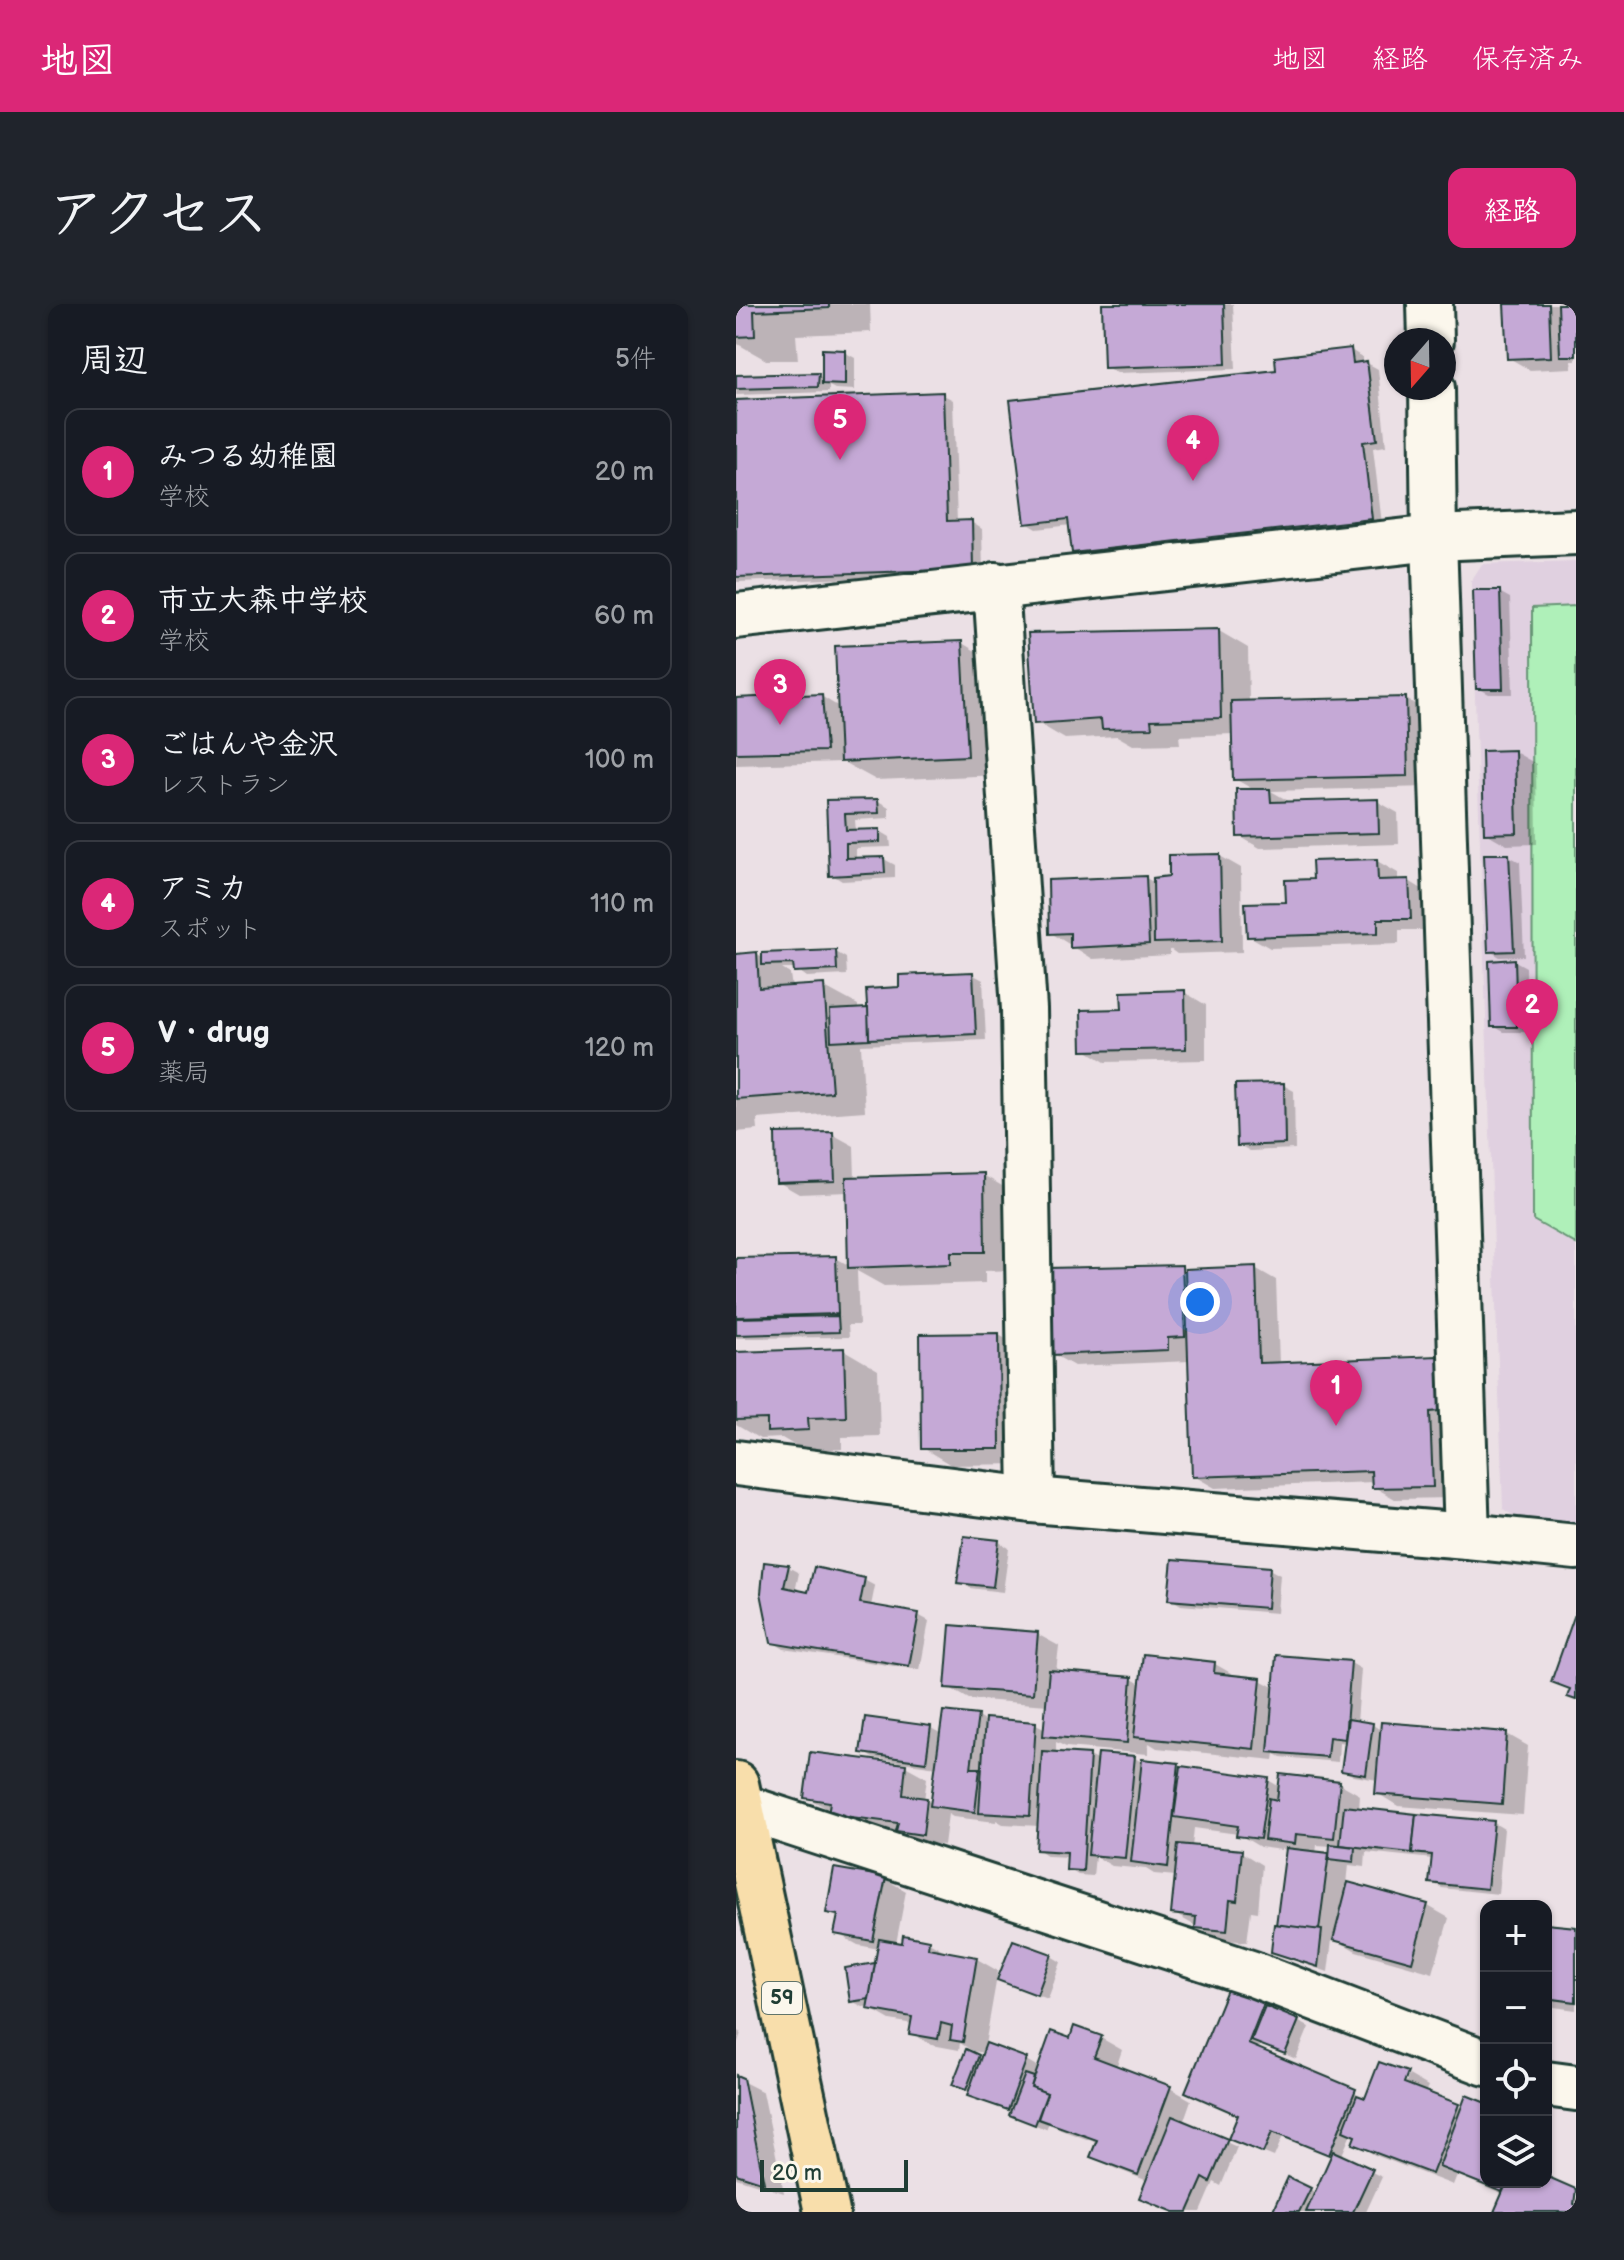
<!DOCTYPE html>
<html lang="ja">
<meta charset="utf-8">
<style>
:root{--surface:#171b24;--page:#20242c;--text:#f1f3f6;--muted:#9ea1a6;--line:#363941;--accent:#db2777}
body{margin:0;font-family:"Balsamiq Sans","Klee One",sans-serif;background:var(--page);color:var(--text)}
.controls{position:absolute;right:24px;bottom:24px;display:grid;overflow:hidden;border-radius:16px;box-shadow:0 2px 6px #0004}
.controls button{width:72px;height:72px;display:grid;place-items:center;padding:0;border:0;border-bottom:2px solid var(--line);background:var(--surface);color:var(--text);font:40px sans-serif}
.compass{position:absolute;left:648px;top:24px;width:72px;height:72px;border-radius:50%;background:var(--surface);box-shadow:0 2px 6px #0004;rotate:200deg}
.scale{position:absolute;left:24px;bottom:20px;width:148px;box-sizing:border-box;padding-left:8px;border:4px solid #1f3d34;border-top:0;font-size:22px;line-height:28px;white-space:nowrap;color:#1f3d34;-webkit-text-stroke:6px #fbf7ec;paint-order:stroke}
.you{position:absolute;left:464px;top:998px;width:28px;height:28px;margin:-20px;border:6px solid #fff;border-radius:50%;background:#1a73e8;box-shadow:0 0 0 12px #1a73e833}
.badge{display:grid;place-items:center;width:52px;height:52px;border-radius:50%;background:var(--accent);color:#fff;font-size:26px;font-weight:700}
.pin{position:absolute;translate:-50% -66px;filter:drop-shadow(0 2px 4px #0008)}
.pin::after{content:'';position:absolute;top:42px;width:28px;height:24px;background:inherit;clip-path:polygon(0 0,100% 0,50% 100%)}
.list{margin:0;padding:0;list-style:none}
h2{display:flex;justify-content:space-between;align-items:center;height:104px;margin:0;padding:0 32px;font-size:34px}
h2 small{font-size:26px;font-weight:400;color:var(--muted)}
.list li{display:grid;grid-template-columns:52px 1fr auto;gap:24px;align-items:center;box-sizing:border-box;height:128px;margin:0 16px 16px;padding:0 16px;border:2px solid var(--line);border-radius:16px}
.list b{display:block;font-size:30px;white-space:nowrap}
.list p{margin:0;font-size:26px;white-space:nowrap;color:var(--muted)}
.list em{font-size:26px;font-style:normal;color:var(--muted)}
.icon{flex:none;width:44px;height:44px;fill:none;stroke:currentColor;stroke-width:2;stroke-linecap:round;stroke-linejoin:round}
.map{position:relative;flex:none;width:840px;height:1908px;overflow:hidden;border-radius:16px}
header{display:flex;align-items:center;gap:48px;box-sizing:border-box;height:112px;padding:0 40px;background:var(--accent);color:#fff}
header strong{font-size:38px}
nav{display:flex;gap:44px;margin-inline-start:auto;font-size:28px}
.intro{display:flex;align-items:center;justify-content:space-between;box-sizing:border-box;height:192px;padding:0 48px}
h1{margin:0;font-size:56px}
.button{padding:20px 36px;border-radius:16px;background:var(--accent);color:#fff;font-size:28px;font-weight:700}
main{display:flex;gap:48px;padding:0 48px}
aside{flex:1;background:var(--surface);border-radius:16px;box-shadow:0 2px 6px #0004}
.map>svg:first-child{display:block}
</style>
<header>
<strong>地図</strong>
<nav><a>地図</a><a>経路</a><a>保存済み</a></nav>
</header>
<div class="intro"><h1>アクセス</h1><a class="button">経路</a></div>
<main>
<aside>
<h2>周辺<small>5件</small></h2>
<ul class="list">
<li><span class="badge">1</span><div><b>みつる幼稚園</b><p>学校</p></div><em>20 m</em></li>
<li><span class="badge">2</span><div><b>市立大森中学校</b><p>学校</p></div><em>60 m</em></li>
<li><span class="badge">3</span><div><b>ごはんや金沢</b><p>レストラン</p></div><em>100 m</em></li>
<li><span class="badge">4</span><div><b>アミカ</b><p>スポット</p></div><em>110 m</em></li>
<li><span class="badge">5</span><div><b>V・drug</b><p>薬局</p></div><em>120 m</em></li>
</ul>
</aside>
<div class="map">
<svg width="840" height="1908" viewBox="0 0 840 1908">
<rect width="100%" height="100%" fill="#ebe0e5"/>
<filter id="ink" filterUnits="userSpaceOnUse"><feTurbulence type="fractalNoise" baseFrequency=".0125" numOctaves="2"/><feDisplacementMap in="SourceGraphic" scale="16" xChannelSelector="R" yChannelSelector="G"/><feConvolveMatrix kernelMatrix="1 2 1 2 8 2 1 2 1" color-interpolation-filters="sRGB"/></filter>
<g filter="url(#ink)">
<path fill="#e0d0e0" d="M840,257V1220L786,1217L767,1205L735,277L746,260Z"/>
<path fill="#aff0b9" stroke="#679676" stroke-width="2" d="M840,302V940L797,916L796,304Z"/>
<g fill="#0003" fill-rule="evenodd">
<path d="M0,0H134L135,28L60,31L62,56H30L0,39Z"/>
<path d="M368,0H497L500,65L381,69L370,63Z"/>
<path d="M770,0H840V57H835L836,64L794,66L773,54Z"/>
<path d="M615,46L626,53V60L631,59L642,65L650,142L637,144L646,220L349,254L338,247L335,221L301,225L291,219L543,68Z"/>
<path d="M108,48L119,54V86L99,85L93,82V88L0,91V73L82,71L88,75Z"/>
<path d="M206,90L217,96L221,219L235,218L246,225L247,270L0,278V98Z"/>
<path d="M763,288L774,294L777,390H753L742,384Z"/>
<path d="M483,327L512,344L513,399L670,395L691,407L693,483L535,487L556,499L641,497L662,509L663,540L524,544L503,532L520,487L499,475L498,430L443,432L444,440L397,441L381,432L329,435L300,418Z"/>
<path d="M226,339L260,359L265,471L140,476L107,458L0,461V396L85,392L103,403Z"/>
<path d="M779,448L800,460L801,540L771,541L750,529Z"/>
<path d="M142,497L153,503V514L119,516L120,528L144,527L154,533L155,543L120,544V556L148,555L159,561V574L106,577L95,570L92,498Z"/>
<path d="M484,552L505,564L506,648L441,650L434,645V651L357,655L315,629L410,574L419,579L435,574Z"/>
<path d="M773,552L784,558L788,652L764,653L754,647Z"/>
<path d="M641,557L662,569V578L673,577L694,590L695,626H663V640L534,644L513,632L579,577Z"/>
<path d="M100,648L110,654L111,671L71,673L60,665H46L54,670L56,684L87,682L122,701V707L134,706L165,685L236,670L247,676L250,736L125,741L129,807L21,815L22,826L0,828V652L20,650L28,655Z"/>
<path d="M779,657L790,663L791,728H768L757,722Z"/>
<path d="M448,688L470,701V756L369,758L348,745L388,707Z"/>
<path d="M547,781L558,787L559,845L514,847L503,841Z"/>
<path d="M96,830L118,842L119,875L247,871L282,891L283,966L249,967V979L148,982L121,967L123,1021H112L113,1033L0,1034V956L100,954L114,962L112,888L63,890L42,878Z"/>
<path d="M446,963L452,966L519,964L540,976L543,1060L702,1054L723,1066L717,1194L659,1195L638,1183V1178L479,1184L458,1172L454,1057L338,1062L317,1050Z"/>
<path d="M263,1031L292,1048L293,1160L215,1161L187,1144Z"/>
<path d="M108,1046L142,1066L144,1132L106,1133V1145L68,1147L46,1134L24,1135L0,1121V1050Z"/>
<path d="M263,1238L273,1244L267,1288L234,1284L223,1278Z"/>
<path d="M52,1263L63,1269L59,1288L74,1291L128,1276L139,1282L135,1302L182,1311L193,1317L184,1366L48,1345L37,1338L27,1289Z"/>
<path d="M533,1265L544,1271L541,1309L445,1301L435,1295Z"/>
<path d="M301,1330L323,1342L320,1368L396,1375L406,1381L479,1360L500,1372L524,1376L539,1384L542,1353L615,1359L625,1365L621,1419L637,1421L646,1427L771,1430L792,1442L787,1511L662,1502L641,1489L642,1476L618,1472L607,1466L611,1439L603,1438L602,1458L545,1453L539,1450L538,1456L421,1444L413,1439L412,1450L330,1443L320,1438V1450L354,1452L363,1457L399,1454L407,1459L442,1461L447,1464L532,1476L544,1483L603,1479L624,1491L623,1505L758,1519L768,1525L762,1590L706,1584L695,1578L697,1555L630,1548L629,1563L613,1561L611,1580L692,1602L713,1614L697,1669L620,1647L601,1636H596L592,1668L548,1653L537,1647L551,1547L545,1544V1546L524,1543L502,1530L458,1524L456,1543L505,1548L526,1561L522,1608L515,1607L511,1638L482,1635L437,1609L440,1572L418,1570L410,1565L376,1562L359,1552L357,1572L342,1571L332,1565L333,1553L312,1552L302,1545L303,1522L267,1520L260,1516V1518L217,1513L212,1510L208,1541L183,1538L165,1527L115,1521L94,1506L70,1493L161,1461L162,1458L191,1474L188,1496L197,1499L201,1463L137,1454L126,1448L130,1415L195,1424L206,1430L242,1413L251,1419L300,1420L310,1425L312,1401L233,1395L212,1383ZM581,1541L596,1542L595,1553L580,1550Z"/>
<path d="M149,1575L170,1587L160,1640L193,1638L214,1650L241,1655L262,1667L249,1741L290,1756L304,1764L335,1737L365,1734L386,1746L380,1764L434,1784L455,1796L447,1819L501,1843L485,1882L478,1878L465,1908H438L412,1877L378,1864L357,1852L362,1839L325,1826L313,1819L310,1825L286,1816L275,1810L276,1808L244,1797L233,1791L234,1788L218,1780L231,1748L246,1755L248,1749L237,1747L224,1739L223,1746L196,1741L175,1729L177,1720L154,1716L133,1704L134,1702L127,1703L116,1697L141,1661L143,1645L122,1641L100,1629L103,1614L92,1608Z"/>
<path d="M810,1622L840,1625V1706L810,1702Z"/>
<path d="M315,1652L325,1658L312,1695L274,1681L264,1675Z"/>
<path d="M493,1686L528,1700L573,1723L560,1755L525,1740L522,1746L631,1794L644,1760L672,1770H669L666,1789L673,1771L692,1782L689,1789L727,1805L750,1801V1878H810V1874L840,1887V1908H761L768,1891L721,1871L717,1881L639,1851L618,1839L620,1833L615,1830L605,1853L646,1873L630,1908H540L574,1885L580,1889L597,1853L547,1832L538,1853L506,1840Z"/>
<path d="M0,1726L5,1729L0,1744Z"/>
<path d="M0,1774L27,1788L48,1889L0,1874Z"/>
</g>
<g fill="#c5a9d6" stroke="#1f3d34" stroke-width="2">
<path d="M0,0H93V4L18,7L19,32L0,33Z"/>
<path d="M366,0H488L490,60L368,64Z"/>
<path d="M768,0H813L815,53L771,55Z"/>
<path d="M822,0H840V52H824Z"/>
<path d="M615,44L617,59L631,57L641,136L627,138L636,215L336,249L332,215L289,220L274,96L540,66L539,53Z"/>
<path d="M86,45L109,46V81L86,80Z"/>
<path d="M83,69L82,83L0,85V71Z"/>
<path d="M207,88L211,217L236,216L237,265L0,273V96Z"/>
<path d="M737,286H764L767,385H740Z"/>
<path d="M483,325L485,414L415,416L416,424L366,425L365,415L298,420L292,329Z"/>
<path d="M226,337L232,452L104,458L99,342Z"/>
<path d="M86,390L90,447L0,449V394Z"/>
<path d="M670,393L672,472L497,476L495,397Z"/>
<path d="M779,446L781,529L748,530L746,447Z"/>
<path d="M500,485H534L535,498L642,495L643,529L501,533Z"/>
<path d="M142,495L143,509L109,510L110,526L144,525V538L110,539V554L148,553L149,569L93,572L90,496Z"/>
<path d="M484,550L486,637L418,639L417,574L433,572V551Z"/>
<path d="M748,550H773L778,647L752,648Z"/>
<path d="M641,555L642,576L673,575L675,615H642V629L511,633L509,599L550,598L549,576L577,575L576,557Z"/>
<path d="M410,572L413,640L334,644V629L313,630L312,576Z"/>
<path d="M100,646L101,666L58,668L57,660L26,661V649Z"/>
<path d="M21,648L23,684L88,680L96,788L0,795V650Z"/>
<path d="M779,655L781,723H755L753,657Z"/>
<path d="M237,668L240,730L133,735L130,685L163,683V671Z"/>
<path d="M449,686L450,745L346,747L345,706L386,705L385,688Z"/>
<path d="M132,704L133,735L95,737L94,706Z"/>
<path d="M548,779L549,840L501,842L499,780Z"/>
<path d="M97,828L99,877L40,879L39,829Z"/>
<path d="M248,869L249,948H215V960L112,964L110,873Z"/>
<path d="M100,952L102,1010L0,1013V954Z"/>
<path d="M446,961L449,1033L432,1034V1046L315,1051L312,964Z"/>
<path d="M520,962L523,1059L702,1052L704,1107L694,1108L697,1183L636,1184L635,1167L456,1173L449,965Z"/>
<path d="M102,1012L103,1028L0,1031V1014Z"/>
<path d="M263,1029L264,1145H185L184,1030Z"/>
<path d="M108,1044L110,1113L72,1114L73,1126L31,1128V1115L0,1116V1048Z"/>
<path d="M228,1232L263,1236L257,1283L221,1279Z"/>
<path d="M436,1255L534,1263L531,1304L432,1296Z"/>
<path d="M28,1258L53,1261L48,1283L72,1288L78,1263L129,1274L124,1299L183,1309L173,1362L35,1339L25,1289Z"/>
<path d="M840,1307V1396L831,1393L834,1385L815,1378Z"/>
<path d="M214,1321L302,1328L297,1390L209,1384Z"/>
<path d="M407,1350L479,1358L478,1369L525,1374L518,1445L398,1433Z"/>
<path d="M540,1351L615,1357L609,1435L593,1433L591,1453L532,1448Z"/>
<path d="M313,1366L396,1373L391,1439L307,1432Z"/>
<path d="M207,1407L242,1411L235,1464H244L239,1508L194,1502Z"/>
<path d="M129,1413L195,1422L190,1458L124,1449Z"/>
<path d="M249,1414L300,1418L294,1512L243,1509Z"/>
<path d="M612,1415L637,1419L630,1471L605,1467Z"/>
<path d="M645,1418L771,1428L766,1500L639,1490Z"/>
<path d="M306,1447L354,1450L347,1567L330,1566L331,1548L300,1546Z"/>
<path d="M74,1448L170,1460L167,1491L191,1494L187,1531L160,1527L162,1519L92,1510L94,1498L68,1494Z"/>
<path d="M362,1449L399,1452L389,1554L352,1551Z"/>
<path d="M406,1455L443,1459L432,1563L395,1558Z"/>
<path d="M445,1462L533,1474L524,1535L500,1532L502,1522L438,1513Z"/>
<path d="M544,1470L604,1477L598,1534L560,1530L559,1540L528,1536L533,1494L541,1496Z"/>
<path d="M608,1502L680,1510L676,1549L604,1541Z"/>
<path d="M680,1510L758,1517L751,1585L693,1579L696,1551L676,1549Z"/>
<path d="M442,1540L506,1546L501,1597L494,1596L491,1627L459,1624L460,1613L435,1610Z"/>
<path d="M594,1540L619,1543L618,1558L593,1555Z"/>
<path d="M550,1544L593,1549L583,1626L540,1621Z"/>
<path d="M98,1564L150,1573L137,1637L98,1630L102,1611L90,1609Z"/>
<path d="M612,1578L692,1600L676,1658L597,1636Z"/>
<path d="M538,1620L586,1626L582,1663L535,1648Z"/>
<path d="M810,1620L840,1623V1698L810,1694Z"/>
<path d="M167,1631L193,1636L192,1644L241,1653L227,1738L214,1736L216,1722L205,1719L202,1735L173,1730L176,1713L131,1705L143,1635L166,1639Z"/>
<path d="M277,1636L316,1650L301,1691L261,1676Z"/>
<path d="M139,1659L133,1695L114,1698L109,1664Z"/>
<path d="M492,1683L528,1699L512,1740L620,1785L593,1851L536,1828L527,1849L492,1835L502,1811L449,1788Z"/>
<path d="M529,1702L563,1716L549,1750L515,1737Z"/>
<path d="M338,1722L366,1732L358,1753L435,1782L402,1871L354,1853L361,1836L302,1815L311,1789L295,1783L315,1727L334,1734Z"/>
<path d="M250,1739L291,1754L272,1806L231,1792Z"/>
<path d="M230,1745L243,1751L230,1786L216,1781Z"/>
<path d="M643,1758L672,1768L668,1779L723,1800L696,1870L616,1840L619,1832L607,1827L621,1791L629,1794Z"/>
<path d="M289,1770L298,1773L295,1783L311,1789L299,1821L273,1811Z"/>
<path d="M0,1771L7,1774L28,1879L0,1870Z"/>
<path d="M730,1791L750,1799V1878H770L766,1888L703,1863Z"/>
<path d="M436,1812L492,1835L474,1878L467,1874L452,1908H438L403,1894Z"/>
<path d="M597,1847L637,1865L617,1908H570Z"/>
<path d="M810,1872L840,1885L838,1900L840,1901V1908H758L771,1878H810Z"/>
<path d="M552,1873L575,1884L563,1908H536Z"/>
</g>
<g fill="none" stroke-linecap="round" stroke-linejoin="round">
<g stroke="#1f3d34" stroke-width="50">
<g id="minor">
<path d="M694,0L695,36"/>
<path d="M696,84L698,234L731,1232"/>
<path d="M260,281L288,705L296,1196"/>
<path d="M0,312L698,234L840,228"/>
<path d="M0,1159L296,1196L731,1232L840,1243"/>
<path d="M0,1501L517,1670L750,1759"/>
<path d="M810,1780L840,1784"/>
</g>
</g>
<g stroke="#1f3d34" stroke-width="50">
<path id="primary" d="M0,1480L91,1908"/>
</g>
<use href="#minor" stroke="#fbf7ec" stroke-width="44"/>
<use href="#primary" stroke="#f8deab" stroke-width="44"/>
</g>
</g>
<g text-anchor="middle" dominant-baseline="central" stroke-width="6" stroke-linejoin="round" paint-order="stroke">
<rect fill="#fbf7ec" stroke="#61756b" stroke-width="2" x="26" y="1678" width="40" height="32" rx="6"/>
<g font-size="20" font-weight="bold" fill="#1f3d34">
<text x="46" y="1694">59</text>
</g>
</g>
</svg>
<div class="controls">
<button>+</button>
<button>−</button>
<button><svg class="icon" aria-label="locate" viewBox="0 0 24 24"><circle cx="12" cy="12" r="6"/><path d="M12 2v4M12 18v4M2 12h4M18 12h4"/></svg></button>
<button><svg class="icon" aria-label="layers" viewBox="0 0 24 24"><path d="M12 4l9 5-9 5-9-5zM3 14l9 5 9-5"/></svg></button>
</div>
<svg class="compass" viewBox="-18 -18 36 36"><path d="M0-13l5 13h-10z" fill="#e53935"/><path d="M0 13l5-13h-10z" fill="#9ea1a6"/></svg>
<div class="scale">20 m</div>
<div class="you"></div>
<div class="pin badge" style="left:600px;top:1122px">1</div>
<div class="pin badge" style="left:796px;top:741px">2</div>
<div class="pin badge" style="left:44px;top:421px">3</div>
<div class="pin badge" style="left:457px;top:177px">4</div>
<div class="pin badge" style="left:104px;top:156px">5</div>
</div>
</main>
